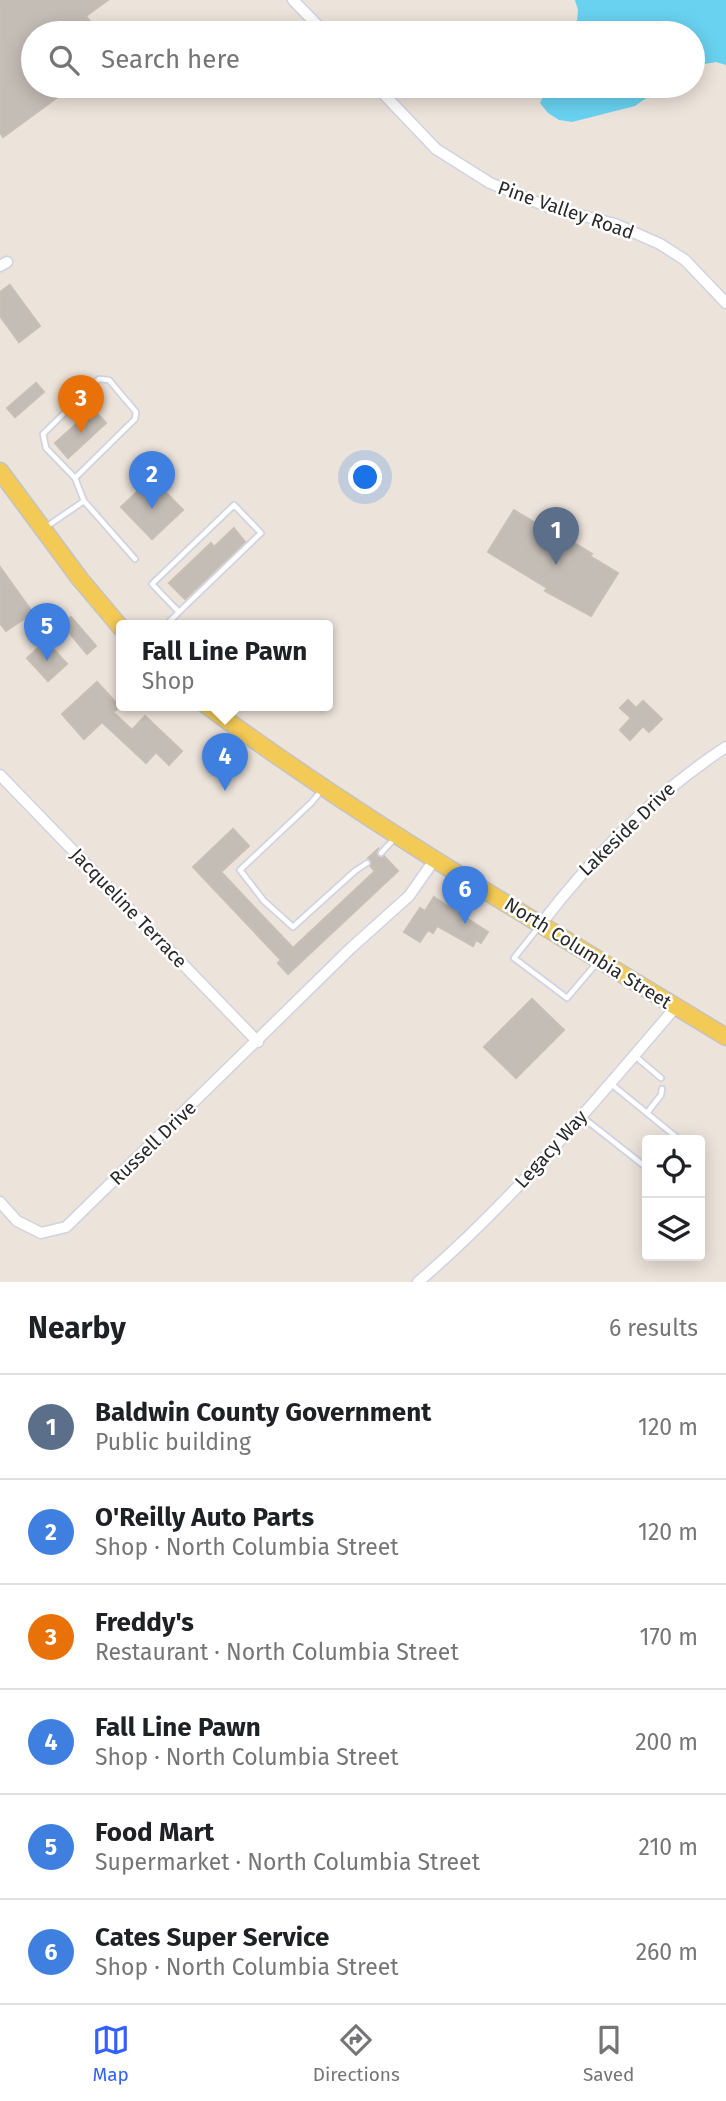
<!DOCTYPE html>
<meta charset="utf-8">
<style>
:root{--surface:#fff;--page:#f2f2f2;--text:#202124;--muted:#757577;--line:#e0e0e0;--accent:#3461fe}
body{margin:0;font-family:"Fira Sans",sans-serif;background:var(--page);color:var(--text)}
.controls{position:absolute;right:21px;bottom:21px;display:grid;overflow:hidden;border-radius:7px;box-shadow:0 4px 18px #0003}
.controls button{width:63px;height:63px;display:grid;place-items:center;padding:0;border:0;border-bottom:2px solid var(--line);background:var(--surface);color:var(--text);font:35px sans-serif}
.you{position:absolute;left:366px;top:478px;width:24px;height:24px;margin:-18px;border:5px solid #fff;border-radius:50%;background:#1a73e8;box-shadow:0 0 0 10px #1a73e833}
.badge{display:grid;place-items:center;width:46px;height:46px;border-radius:50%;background:var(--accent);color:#fff;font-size:23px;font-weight:700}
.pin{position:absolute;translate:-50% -58px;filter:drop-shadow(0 2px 4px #0008)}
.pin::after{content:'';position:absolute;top:37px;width:24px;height:21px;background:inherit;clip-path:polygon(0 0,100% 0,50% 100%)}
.popup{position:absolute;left:116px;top:620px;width:217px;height:91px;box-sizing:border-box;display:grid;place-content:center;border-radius:7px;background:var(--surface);filter:drop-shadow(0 2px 5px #0005);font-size:23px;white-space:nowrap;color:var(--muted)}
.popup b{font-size:26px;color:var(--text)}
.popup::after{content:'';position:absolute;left:50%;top:100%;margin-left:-14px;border:14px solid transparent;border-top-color:var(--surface)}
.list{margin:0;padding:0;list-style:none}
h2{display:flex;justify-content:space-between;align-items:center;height:91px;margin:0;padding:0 28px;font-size:30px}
h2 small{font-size:23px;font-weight:400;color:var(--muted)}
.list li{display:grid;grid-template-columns:46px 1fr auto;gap:21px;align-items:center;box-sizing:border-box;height:105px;padding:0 28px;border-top:2px solid var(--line)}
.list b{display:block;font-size:26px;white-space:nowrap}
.list p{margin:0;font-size:23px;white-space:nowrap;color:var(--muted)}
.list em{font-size:23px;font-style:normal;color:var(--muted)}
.icon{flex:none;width:38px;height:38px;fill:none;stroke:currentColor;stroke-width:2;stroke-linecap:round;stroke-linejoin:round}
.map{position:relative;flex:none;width:726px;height:1282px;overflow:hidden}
.search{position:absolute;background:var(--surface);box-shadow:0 4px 18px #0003;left:21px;right:21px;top:21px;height:77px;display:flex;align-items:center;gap:18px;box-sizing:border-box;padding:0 24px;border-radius:38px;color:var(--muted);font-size:26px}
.sheet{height:721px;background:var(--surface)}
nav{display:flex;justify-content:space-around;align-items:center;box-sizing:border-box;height:98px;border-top:2px solid var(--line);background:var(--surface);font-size:19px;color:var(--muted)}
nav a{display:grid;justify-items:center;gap:4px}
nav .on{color:var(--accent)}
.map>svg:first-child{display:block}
</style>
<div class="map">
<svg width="726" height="1282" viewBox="0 0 726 1282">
<rect width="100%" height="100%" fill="#ece3da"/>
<g fill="#69d2f1">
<path d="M575,0H726V65L716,62L693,66V33H576L578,10Z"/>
<path d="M548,86H663L635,106L572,122L559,120L548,113L540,103Z"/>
</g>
<g fill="#c4bdb6" stroke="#c7bfb4" stroke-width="2">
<path d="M0,0H108L86,16L99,33H33V86H73L3,137L0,132Z"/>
<path d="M10,285L40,326L19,342L0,316V292Z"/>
<path d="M36,383L44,392L15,417L7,408Z"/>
<path d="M93,409L106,423L68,458L55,443Z"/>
<path d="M152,478L183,510L152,539L121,507Z"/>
<path d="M514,510L570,544L571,541L592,554L590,556L618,573L591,616L545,591L547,588L488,552Z"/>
<path d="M234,528L245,542L185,599L169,583L211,543L214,547Z"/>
<path d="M0,567L33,613L6,631L0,623Z"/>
<path d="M71,617L96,646L87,654L62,624Z"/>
<path d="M46,641L67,664L48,681L27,658Z"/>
<path d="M97,682L120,707L113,712L132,730L145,716L182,751L169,765L156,752L146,763L102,722L84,739L62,714Z"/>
<path d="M628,700L636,708L643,701L662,719L649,732L643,726L630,740L620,730L631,718L620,708Z"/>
<path d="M233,829L249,846L221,872L293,948L375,871L370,866L371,861L368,858L378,849L377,856H384L398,871L288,974L278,963L281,960L193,867Z"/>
<path d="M434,897L488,932L481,943L476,940L473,946L437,926L433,933L428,930L420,942L404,932L420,908L425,911Z"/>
<path d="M532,999L564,1030L516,1078L484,1047Z"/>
</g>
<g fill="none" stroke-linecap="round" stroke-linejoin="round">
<g stroke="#cfd3e2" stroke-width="8">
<g id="lane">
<path d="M75,478L135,419L136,412L109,380L99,379L43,434L46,448L75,478L84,501"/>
<path d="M46,527L84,501L135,559"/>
<path d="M166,625L179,612L261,533L234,505L152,584L179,612"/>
<path d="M321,791L311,803L240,870L264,901L293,927L355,871L367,863"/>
<path d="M381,853L395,838"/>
<path d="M538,928L514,958L567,998L596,964"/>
<path d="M635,1056L661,1078"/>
<path d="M610,1083L680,1140"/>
<path d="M647,1113L661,1095L662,1089"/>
<path d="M581,1116L647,1168"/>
</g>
</g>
<g stroke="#cfd3e2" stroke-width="13">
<g id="street">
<path d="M293,0L325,33"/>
<path d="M376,86L436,149L490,183L548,207L615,224L660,244L685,260L726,303"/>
<path d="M0,266L7,262"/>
<path d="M0,775L258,1042"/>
<path d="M541,924C594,855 653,795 726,747"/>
<path d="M0,1202L17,1221L41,1233L66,1227L351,948L409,896L435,859"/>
<path d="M418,1282C513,1201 594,1102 675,1008"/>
</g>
</g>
<g stroke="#c3c3c3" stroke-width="19">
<g id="primary">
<path d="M0,471L80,579L122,629"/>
<path d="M206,705C371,827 551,930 726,1037"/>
</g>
</g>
<use href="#lane" stroke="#fff" stroke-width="4.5"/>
<use href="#street" stroke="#fff" stroke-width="10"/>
<use href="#primary" stroke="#f4ca56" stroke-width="16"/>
</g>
<g text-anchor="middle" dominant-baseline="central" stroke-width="5" stroke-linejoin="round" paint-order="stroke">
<g font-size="19" fill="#292929" stroke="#fff">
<text transform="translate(566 210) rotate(19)">Pine Valley Road</text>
<text transform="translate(627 829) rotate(-44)">Lakeside Drive</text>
<text transform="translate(129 908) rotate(46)">Jacqueline Terrace</text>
<text transform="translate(588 953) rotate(32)">North Columbia Street</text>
<text transform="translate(153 1143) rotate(-44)">Russell Drive</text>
<text transform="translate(551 1149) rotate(-48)">Legacy Way</text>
</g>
</g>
</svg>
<div class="controls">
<button><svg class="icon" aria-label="locate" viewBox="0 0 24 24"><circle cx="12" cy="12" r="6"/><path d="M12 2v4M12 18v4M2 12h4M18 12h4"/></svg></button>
<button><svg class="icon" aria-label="layers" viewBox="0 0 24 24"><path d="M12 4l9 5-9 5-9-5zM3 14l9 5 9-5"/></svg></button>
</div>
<div class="you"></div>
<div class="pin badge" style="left:556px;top:565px;background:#5c6f8a">1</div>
<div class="pin badge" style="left:152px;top:509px;background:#3f7fe0">2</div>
<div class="pin badge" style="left:81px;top:433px;background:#e8710a">3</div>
<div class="pin badge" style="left:225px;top:791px;background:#3f7fe0">4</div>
<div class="popup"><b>Fall Line Pawn</b>Shop</div>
<div class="pin badge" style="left:47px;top:661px;background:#3f7fe0">5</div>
<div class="pin badge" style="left:465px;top:924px;background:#3f7fe0">6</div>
<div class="search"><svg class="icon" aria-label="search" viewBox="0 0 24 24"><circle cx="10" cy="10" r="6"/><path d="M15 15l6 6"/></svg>Search here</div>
</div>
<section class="sheet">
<h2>Nearby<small>6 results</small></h2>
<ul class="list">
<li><span class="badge" style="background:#5c6f8a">1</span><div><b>Baldwin County Government</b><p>Public building</p></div><em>120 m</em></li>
<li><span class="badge" style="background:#3f7fe0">2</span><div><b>O'Reilly Auto Parts</b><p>Shop · North Columbia Street</p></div><em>120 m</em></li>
<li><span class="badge" style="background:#e8710a">3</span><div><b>Freddy's</b><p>Restaurant · North Columbia Street</p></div><em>170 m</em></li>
<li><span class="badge" style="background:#3f7fe0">4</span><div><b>Fall Line Pawn</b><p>Shop · North Columbia Street</p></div><em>200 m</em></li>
<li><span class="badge" style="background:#3f7fe0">5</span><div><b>Food Mart</b><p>Supermarket · North Columbia Street</p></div><em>210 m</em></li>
<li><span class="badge" style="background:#3f7fe0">6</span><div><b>Cates Super Service</b><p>Shop · North Columbia Street</p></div><em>260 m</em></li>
</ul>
</section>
<nav>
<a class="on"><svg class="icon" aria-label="map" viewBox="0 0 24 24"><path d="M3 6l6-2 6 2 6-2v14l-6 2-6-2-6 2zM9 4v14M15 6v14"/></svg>Map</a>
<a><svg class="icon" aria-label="directions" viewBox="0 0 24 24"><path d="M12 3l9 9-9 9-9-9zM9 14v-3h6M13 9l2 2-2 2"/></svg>Directions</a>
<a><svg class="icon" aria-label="saved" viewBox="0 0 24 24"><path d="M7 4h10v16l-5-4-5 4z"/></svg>Saved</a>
</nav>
